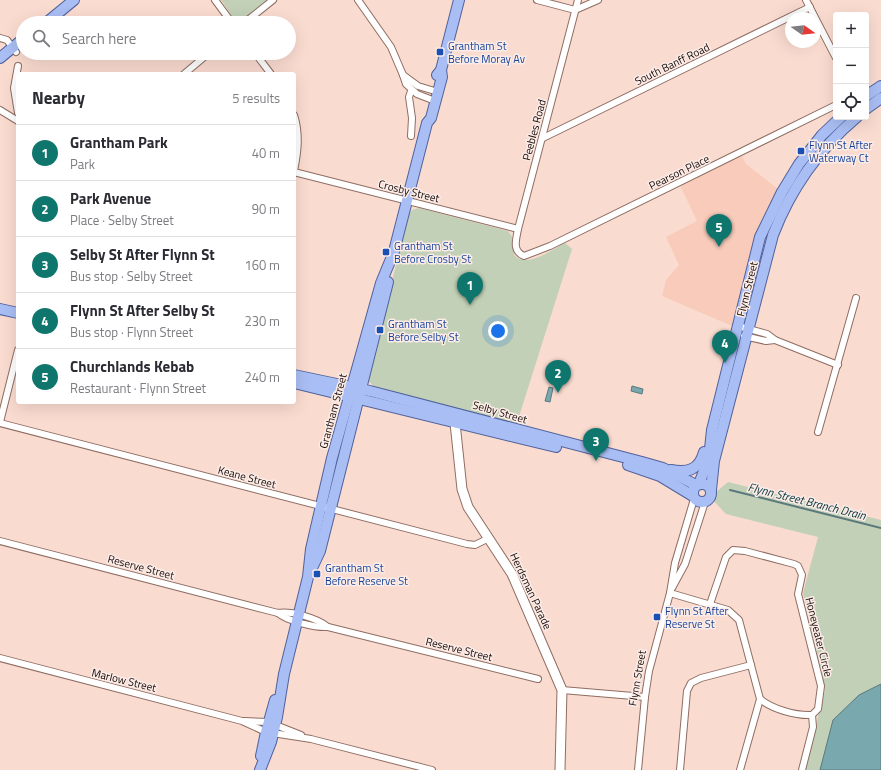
<!DOCTYPE html>
<meta charset="utf-8">
<style>
:root{--surface:#fff;--page:#f2f2f3;--text:#2b2b33;--muted:#7c7c81;--line:#e1e1e2;--accent:#0f766e}
body{margin:0;font-family:"Titillium Web",sans-serif;background:var(--page);color:var(--text)}
.controls{position:absolute;right:12px;top:12px;display:grid;overflow:hidden;border-radius:4px;box-shadow:0 4px 16px #0002}
.controls button{width:36px;height:36px;display:grid;place-items:center;padding:0;border:0;border-bottom:1px solid var(--line);background:var(--surface);color:var(--text);font:20px sans-serif}
.compass{position:absolute;left:785px;top:12px;width:36px;height:36px;border-radius:50%;background:var(--surface);box-shadow:0 4px 16px #0002;rotate:104deg}
.you{position:absolute;left:498px;top:331px;width:14px;height:14px;margin:-10px;border:3px solid #fff;border-radius:50%;background:#1a73e8;box-shadow:0 0 0 6px #1a73e833}
.badge{display:grid;place-items:center;width:26px;height:26px;border-radius:50%;background:var(--accent);color:#fff;font-size:13px;font-weight:700}
.pin{position:absolute;translate:-50% -33px;filter:drop-shadow(0 1px 2px #0008)}
.pin::after{content:'';position:absolute;top:21px;width:14px;height:12px;background:inherit;clip-path:polygon(0 0,100% 0,50% 100%)}
.list{margin:0;padding:0;list-style:none}
h2{display:flex;justify-content:space-between;align-items:center;height:52px;margin:0;padding:0 16px;font-size:17px}
h2 small{font-size:13px;font-weight:400;color:var(--muted)}
.list li{display:grid;grid-template-columns:26px 1fr auto;gap:12px;align-items:center;box-sizing:border-box;height:56px;padding:0 16px;border-top:1px solid var(--line)}
.list b{display:block;font-size:15px;white-space:nowrap}
.list p{margin:0;font-size:13px;white-space:nowrap;color:var(--muted)}
.list em{font-size:13px;font-style:normal;color:var(--muted)}
.icon{flex:none;width:22px;height:22px;fill:none;stroke:currentColor;stroke-width:2;stroke-linecap:round;stroke-linejoin:round}
.map{position:relative;flex:none;width:881px;height:770px;overflow:hidden}
.search{position:absolute;background:var(--surface);box-shadow:0 4px 16px #0002;left:16px;top:16px;width:280px;height:44px;display:flex;align-items:center;gap:10px;box-sizing:border-box;padding:0 14px;border-radius:22px;color:var(--muted);font-size:15px}
.panel{position:absolute;background:var(--surface);box-shadow:0 4px 16px #0002;left:16px;top:72px;width:280px;height:332px;border-radius:4px}
.map>svg:first-child{display:block}
</style>
<div class="map">
<svg width="881" height="770" viewBox="0 0 881 770">
<rect width="100%" height="100%" fill="#fadbd0"/>
<path fill="#f8cbbb" d="M741,154L746,164L787,196L762,251L744,331L662,296L666,280L679,265L666,237L697,221L679,183Z"/>
<g fill="#c1d0b6">
<path d="M221,0H268L245,18L241,20L232,16Z"/>
<path d="M419,208L508,231L512,237L514,255C527,269 551,250 565,243L572,249L516,426L374,386L368,381L408,215L412,210Z"/>
<path d="M728,482L881,520V770H804L825,690L803,593L818,537L726,514L710,497Z"/>
</g>
<g fill="#79a9af" stroke="#5b797c">
<path d="M632,386L643,389L642,394L631,391Z"/>
<path d="M549,387L553,388L550,402L545,401Z"/>
<path d="M881,684V770H820L833,720L859,695Z"/>
</g>
<g fill="none" stroke-linecap="round" stroke-linejoin="round">
<path stroke="#5b797c" stroke-width="2" d="M730,490L881,528"/>
<g stroke="#8f6d62" stroke-width="8">
<g id="street">
<path d="M215,0L232,23"/>
<path d="M358,0L391,47L403,75L406,84L417,94L435,101"/>
<path d="M537,0L575,10L598,0"/>
<path d="M578,0L518,229C516,240 512,251 524,256L550,246L836,105"/>
<path d="M806,0L836,58"/>
<path d="M244,23L273,0"/>
<path d="M0,38L7,40L16,52"/>
<path d="M255,53L271,74"/>
<path d="M18,66L14,88L18,113"/>
<path d="M184,74L209,53"/>
<path d="M403,75L418,86L438,92"/>
<path d="M0,110L18,121"/>
<path d="M294,115C300,134 298,151 294,171"/>
<path d="M411,136L412,118L409,97L411,91"/>
<path d="M543,138L810,7"/>
<path d="M294,172L518,229"/>
<path d="M738,326L767,334L775,340L838,365"/>
<path d="M744,336L766,341L775,340"/>
<path d="M0,422L18,350"/>
<path d="M0,423L467,544L475,545L489,538"/>
<path d="M818,432L856,298"/>
<path d="M0,541L278,613C292,611 317,618 328,627"/>
<path d="M672,588L685,564L705,502"/>
<path d="M670,593L728,610L739,620L760,699C772,709 796,716 812,715L818,709L821,686L798,594L802,575L798,566L794,564L745,551L733,550L726,557L710,604"/>
<path d="M278,613C287,621 316,628 328,627L538,679"/>
<path d="M0,658L242,721L266,732L311,739L432,770"/>
<path d="M562,690L645,697"/>
<path d="M244,721L268,722L301,735"/>
<path d="M638,770L645,697L649,671L670,593L675,563L694,499"/>
<path d="M680,770L687,691L691,683L701,678L751,665"/>
<path d="M740,770L760,699"/>
<path d="M802,770L813,727L812,715"/>
</g>
</g>
<g stroke="#8f6d62" stroke-width="11">
<path id="secondary" d="M456,416L455,423L462,489L468,507L512,574L562,690L560,770"/>
</g>
<g stroke="#50629c" stroke-width="12">
<g id="primary">
<path d="M46,23L74,0"/>
<path d="M0,58L23,39"/>
<path d="M437,75L441,70L459,0"/>
<path d="M866,96L881,86"/>
<path d="M866,109L881,98"/>
<path d="M392,259L427,123L431,118L442,77L441,70"/>
<path d="M0,309L18,313"/>
<path d="M294,375L370,391L642,462L663,468L696,485"/>
<path d="M294,383L556,447"/>
<path d="M628,465L660,476L693,496"/>
<path d="M671,470C688,473 699,470 704,452"/>
<circle cx="702" cy="493" r="9"/>
<path d="M699,484L709,458L712,430L760,237L782,192L799,164L822,135L841,117"/>
<path d="M711,490L714,461L773,235C791,188 819,149 857,117"/>
<path d="M312,568L320,551L388,282"/>
<path d="M261,756L266,732L275,700"/>
<path d="M260,770L271,742L277,717L284,674L308,577L311,549L332,458L381,283L393,254"/>
</g>
</g>
<use href="#street" stroke="#fff" stroke-width="6"/>
<use href="#secondary" stroke="#fff" stroke-width="9"/>
<use href="#primary" stroke="#a9bef4" stroke-width="10"/>
</g>
<g fill="#1a4fb4" stroke="#fcece7" stroke-width="1.5">
<rect x="436" y="48" width="8" height="8" rx="2"/>
<rect x="797" y="147" width="8" height="8" rx="2"/>
<rect x="382" y="248" width="8" height="8" rx="2"/>
<rect x="376" y="326" width="8" height="8" rx="2"/>
<rect x="313" y="570" width="8" height="8" rx="2"/>
<rect x="653" y="613" width="8" height="8" rx="2"/>
</g>
<g text-anchor="middle" dominant-baseline="central" stroke-width="3" stroke-linejoin="round" paint-order="stroke">
<g font-size="11" fill="#164399" stroke="#fcece7" text-anchor="start">
<text x="448" y="46">Grantham St<tspan x="448" dy="13">Before Moray Av</tspan></text>
<text x="809" y="145">Flynn St After<tspan x="809" dy="13">Waterway Ct</tspan></text>
<text x="394" y="246">Grantham St<tspan x="394" dy="13">Before Crosby St</tspan></text>
<text x="388" y="324">Grantham St<tspan x="388" dy="13">Before Selby St</tspan></text>
<text x="325" y="568">Grantham St<tspan x="325" dy="13">Before Reserve St</tspan></text>
<text x="665" y="611">Flynn St After<tspan x="665" dy="13">Reserve St</tspan></text>
</g>
<g font-size="11" fill="#140805" stroke="#fcece7">
<text transform="translate(672 64) rotate(-26)">South Banff Road</text>
<text transform="translate(534 130) rotate(-75)">Peebles Road</text>
<text transform="translate(679 172) rotate(-26)">Pearson Place</text>
<text transform="translate(409 191) rotate(14)">Crosby Street</text>
<text transform="translate(747 289) rotate(-76)">Flynn Street</text>
<text transform="translate(333 411) rotate(-75)">Grantham Street</text>
<text transform="translate(500 412) rotate(16)">Selby Street</text>
<text transform="translate(247 477) rotate(15)">Keane Street</text>
<text transform="translate(141 567) rotate(15)">Reserve Street</text>
<text transform="translate(531 591) rotate(65)">Herdsman Parade</text>
<text transform="translate(819 637) rotate(76)">Honeyeater Circle</text>
<text transform="translate(459 649) rotate(14)">Reserve Street</text>
<text transform="translate(637 678) rotate(-80)">Flynn Street</text>
<text transform="translate(124 680) rotate(14)">Marlow Street</text>
</g>
<g font-size="12" font-style="italic" fill="#06363c" stroke="#fcece7">
<text transform="translate(807 501) rotate(14)">Flynn Street Branch Drain</text>
</g>
</g>
</svg>
<div class="controls">
<button>+</button>
<button>−</button>
<button><svg class="icon" aria-label="locate" viewBox="0 0 24 24"><circle cx="12" cy="12" r="6"/><path d="M12 2v4M12 18v4M2 12h4M18 12h4"/></svg></button>
</div>
<svg class="compass" viewBox="-18 -18 36 36"><path d="M0-13l5 13h-10z" fill="#e53935"/><path d="M0 13l5-13h-10z" fill="#7c7c81"/></svg>
<div class="you"></div>
<div class="pin badge" style="left:470px;top:305px">1</div>
<div class="pin badge" style="left:558px;top:393px">2</div>
<div class="pin badge" style="left:596px;top:461px">3</div>
<div class="pin badge" style="left:725px;top:363px">4</div>
<div class="pin badge" style="left:719px;top:247px">5</div>
<div class="search"><svg class="icon" aria-label="search" viewBox="0 0 24 24"><circle cx="10" cy="10" r="6"/><path d="M15 15l6 6"/></svg>Search here</div>
<section class="panel">
<h2>Nearby<small>5 results</small></h2>
<ul class="list">
<li><span class="badge">1</span><div><b>Grantham Park</b><p>Park</p></div><em>40 m</em></li>
<li><span class="badge">2</span><div><b>Park Avenue</b><p>Place · Selby Street</p></div><em>90 m</em></li>
<li><span class="badge">3</span><div><b>Selby St After Flynn St</b><p>Bus stop · Selby Street</p></div><em>160 m</em></li>
<li><span class="badge">4</span><div><b>Flynn St After Selby St</b><p>Bus stop · Flynn Street</p></div><em>230 m</em></li>
<li><span class="badge">5</span><div><b>Churchlands Kebab</b><p>Restaurant · Flynn Street</p></div><em>240 m</em></li>
</ul>
</section>
</div>
